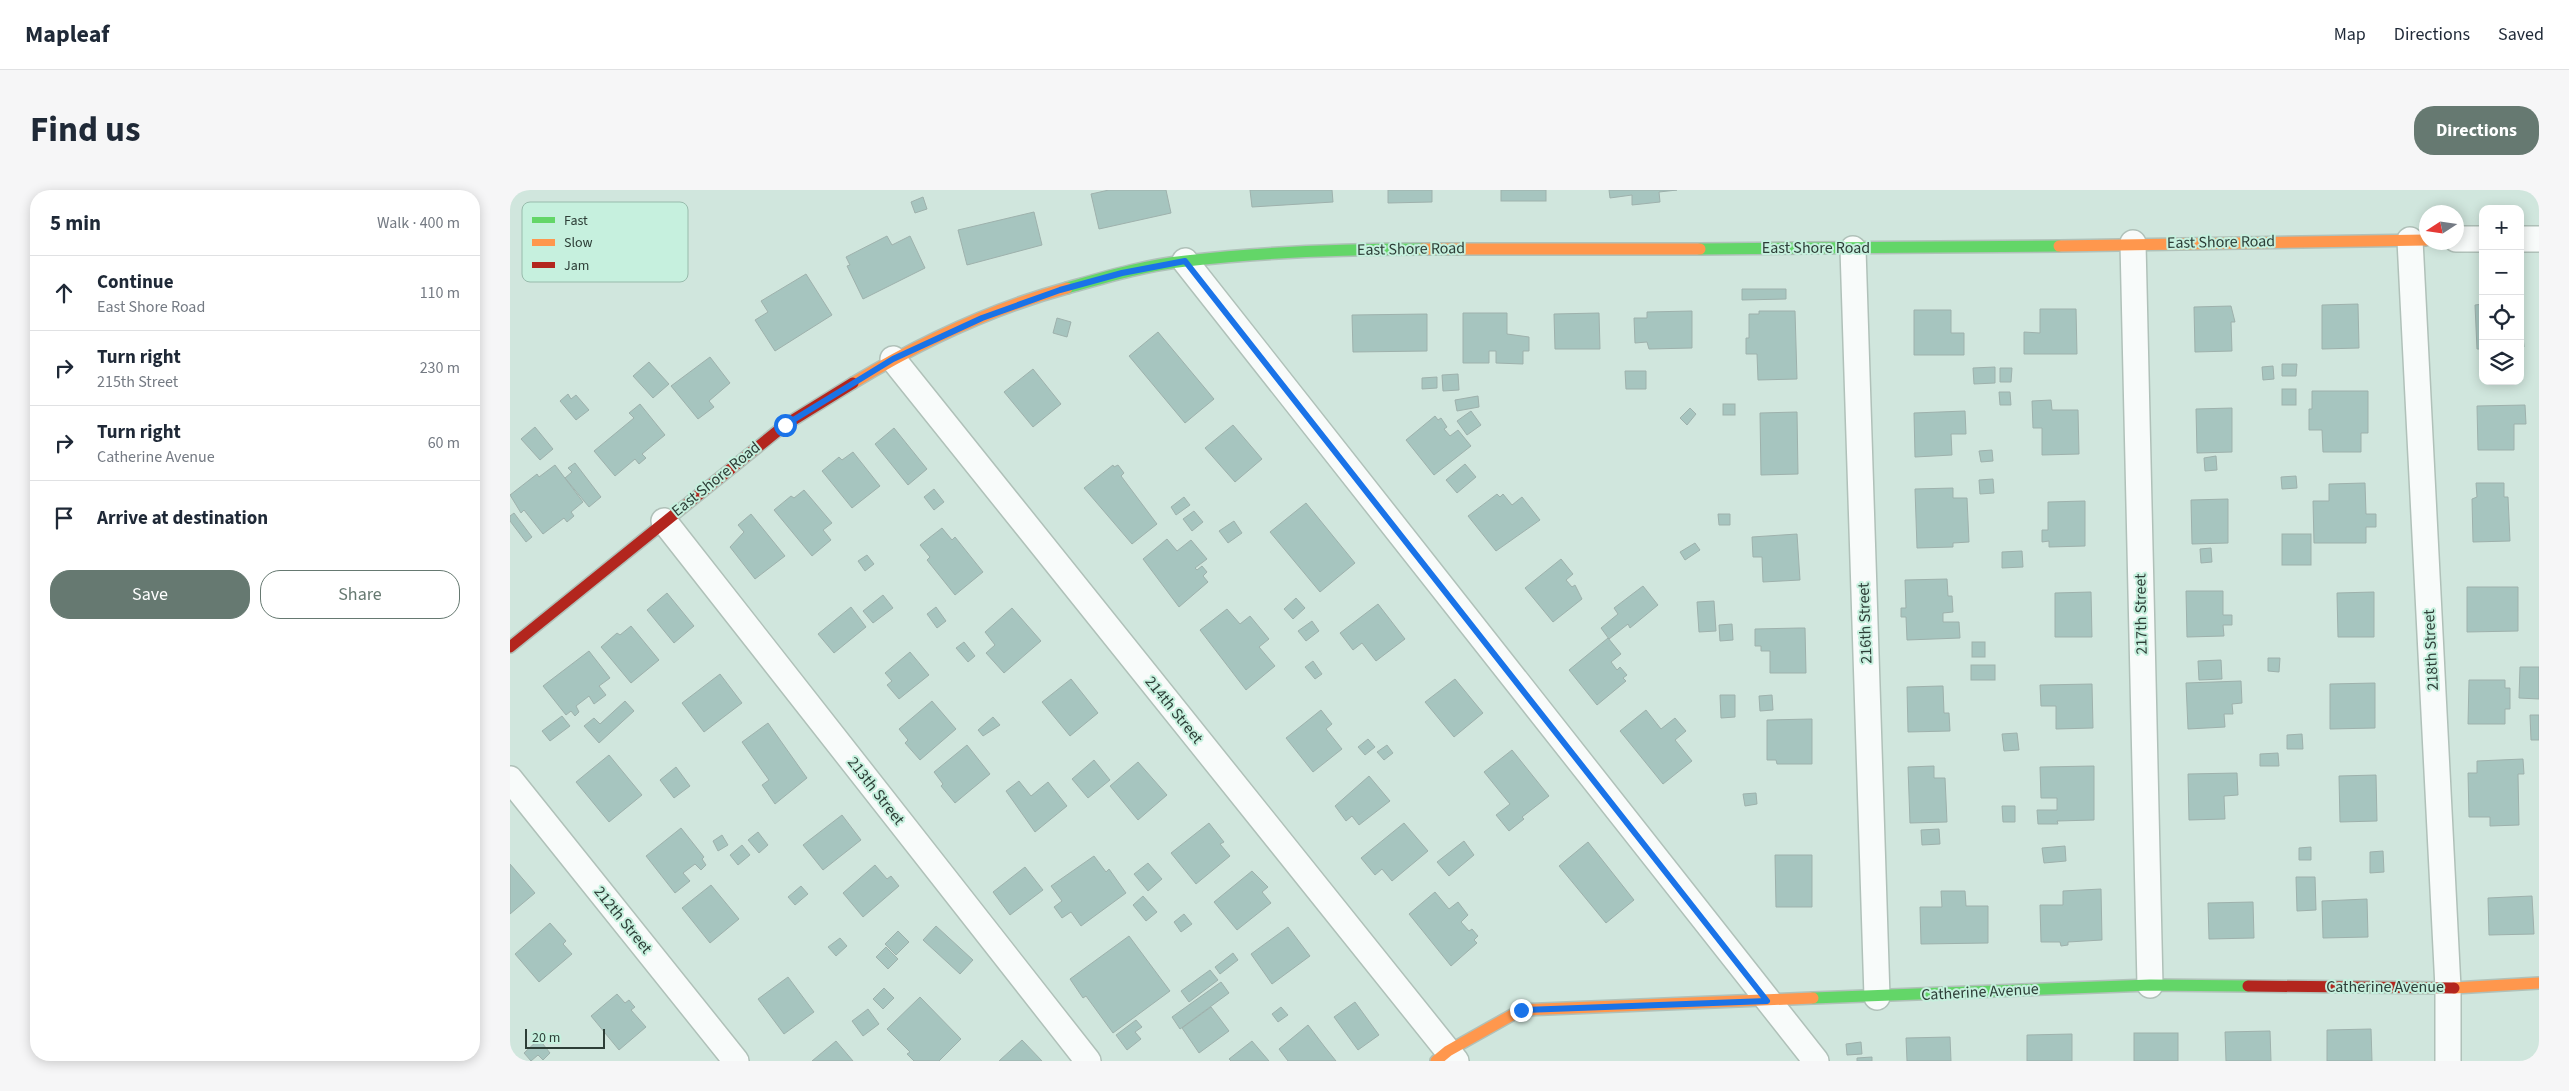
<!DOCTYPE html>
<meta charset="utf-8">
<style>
:root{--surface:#fff;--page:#f6f6f7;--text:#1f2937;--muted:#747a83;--line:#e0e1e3;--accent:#667971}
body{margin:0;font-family:"Source Sans 3",sans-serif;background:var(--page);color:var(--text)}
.controls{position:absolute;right:15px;top:15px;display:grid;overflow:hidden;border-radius:10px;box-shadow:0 2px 12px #0003}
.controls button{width:45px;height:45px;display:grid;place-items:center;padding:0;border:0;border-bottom:1px solid var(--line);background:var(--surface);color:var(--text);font:25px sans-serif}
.compass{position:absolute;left:1909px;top:15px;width:45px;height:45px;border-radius:50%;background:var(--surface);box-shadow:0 2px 12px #0003;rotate:258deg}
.scale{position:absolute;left:15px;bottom:12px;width:80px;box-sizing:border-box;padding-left:5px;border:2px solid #2d3e37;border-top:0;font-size:14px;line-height:18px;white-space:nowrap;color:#2d3e37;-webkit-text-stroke:4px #c6f0de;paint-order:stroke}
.stop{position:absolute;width:15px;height:15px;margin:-11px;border:4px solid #1a73e8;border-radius:50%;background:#fff}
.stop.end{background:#1a73e8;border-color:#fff;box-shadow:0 1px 5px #0008}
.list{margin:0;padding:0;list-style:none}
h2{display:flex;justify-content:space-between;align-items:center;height:65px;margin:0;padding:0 20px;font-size:21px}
h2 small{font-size:16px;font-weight:400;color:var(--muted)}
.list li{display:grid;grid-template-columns:32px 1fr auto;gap:15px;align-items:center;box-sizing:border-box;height:75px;padding:0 20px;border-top:1px solid var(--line)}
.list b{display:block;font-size:19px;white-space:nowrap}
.list p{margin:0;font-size:16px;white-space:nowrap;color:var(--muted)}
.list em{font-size:16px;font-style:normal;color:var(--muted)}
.actions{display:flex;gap:10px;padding:15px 20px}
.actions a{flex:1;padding:11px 0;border:1px solid var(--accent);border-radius:20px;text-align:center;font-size:18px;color:var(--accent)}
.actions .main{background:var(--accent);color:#fff}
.icon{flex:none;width:28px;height:28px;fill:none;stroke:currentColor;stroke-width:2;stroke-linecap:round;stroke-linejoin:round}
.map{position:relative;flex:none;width:2029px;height:871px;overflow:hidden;border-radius:20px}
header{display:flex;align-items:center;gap:30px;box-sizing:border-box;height:70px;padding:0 25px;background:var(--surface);border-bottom:1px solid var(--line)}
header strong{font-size:24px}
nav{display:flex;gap:28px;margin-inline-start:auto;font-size:18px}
.intro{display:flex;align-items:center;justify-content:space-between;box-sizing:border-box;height:120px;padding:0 30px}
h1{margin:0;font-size:35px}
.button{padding:12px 22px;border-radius:20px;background:var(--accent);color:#fff;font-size:18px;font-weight:700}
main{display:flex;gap:30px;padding:0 30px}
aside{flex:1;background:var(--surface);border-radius:20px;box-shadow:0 2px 12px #0003}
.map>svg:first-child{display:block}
</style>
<header>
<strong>Mapleaf</strong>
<nav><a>Map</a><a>Directions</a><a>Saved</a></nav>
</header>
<div class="intro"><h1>Find us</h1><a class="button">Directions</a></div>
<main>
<aside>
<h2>5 min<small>Walk · 400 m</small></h2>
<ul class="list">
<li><svg class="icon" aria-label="ahead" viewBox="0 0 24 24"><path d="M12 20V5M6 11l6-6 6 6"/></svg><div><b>Continue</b><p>East Shore Road</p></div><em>110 m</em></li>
<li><svg class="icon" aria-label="right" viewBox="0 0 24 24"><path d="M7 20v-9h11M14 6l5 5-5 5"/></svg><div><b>Turn right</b><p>215th Street</p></div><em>230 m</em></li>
<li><svg class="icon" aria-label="right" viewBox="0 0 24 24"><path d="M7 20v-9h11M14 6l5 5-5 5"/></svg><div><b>Turn right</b><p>Catherine Avenue</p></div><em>60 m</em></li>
<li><svg class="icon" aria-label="arrive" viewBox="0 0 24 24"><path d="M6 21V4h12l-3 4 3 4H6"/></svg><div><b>Arrive at destination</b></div></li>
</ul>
<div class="actions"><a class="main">Save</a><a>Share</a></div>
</aside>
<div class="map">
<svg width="2029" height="871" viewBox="0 0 2029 871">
<rect width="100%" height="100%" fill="#d0e6dd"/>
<g fill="#a6c5bf" stroke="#9eb1ac">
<path d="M656,0L661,23L589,39L581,4L599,0Z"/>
<path d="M740,0H822L823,12L742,17Z"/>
<path d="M878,0H922V12L878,13Z"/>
<rect x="991" y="0" width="45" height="11"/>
<path d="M1099,0H1167L1149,2L1150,12L1122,15V5L1100,8Z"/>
<path d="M413,7L417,19L405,23L401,12Z"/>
<path d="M524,22L532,55L457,75L448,40Z"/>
<path d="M377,46L382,55L400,46L415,78L353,109L337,76L340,75L336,67Z"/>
<path d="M296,84L322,125L265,161L245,130L258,122L251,111Z"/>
<path d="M1232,99H1276V109L1232,110Z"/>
<path d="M1848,114L1849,158L1812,159V115Z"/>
<path d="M1973,114V159H1967L1965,115Z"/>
<path d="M1721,116L1725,132H1721L1722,161L1685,162L1684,117Z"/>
<path d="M2010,116L2014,157H2010Z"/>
<path d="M1530,119H1566L1567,164H1514V142L1530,143Z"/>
<path d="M1404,120H1441V143H1454V165H1404Z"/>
<path d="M1182,121V158L1139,159L1137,152L1125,153L1124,128H1137V122Z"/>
<path d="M1249,121H1285L1287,189L1248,190L1247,164H1236V148H1239V124H1249Z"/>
<path d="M953,123H997V144L1019,147V161H1013V174L986,173V161H979V173H953Z"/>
<path d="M1089,123L1090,159H1045L1044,124Z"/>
<path d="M917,124V161L843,162L842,125Z"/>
<path d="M547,128L561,132L557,147L543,143Z"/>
<path d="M648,142L704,209L675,233L619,166Z"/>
<path d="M200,167L220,193L199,211L204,217L188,229L161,196Z"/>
<path d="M139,172L159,194L143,208L123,186Z"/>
<path d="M1772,174H1787L1786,186H1772Z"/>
<path d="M1763,176L1764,189L1753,190L1752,177Z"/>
<path d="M1485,177V193L1464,194L1463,178Z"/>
<path d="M1490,178H1502L1501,192H1490Z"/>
<path d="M523,179L551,214L523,237L494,202Z"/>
<path d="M1115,181H1136V199H1116Z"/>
<path d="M948,184L949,200L933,201L932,185Z"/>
<path d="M927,187V198L912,199V188Z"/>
<rect x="1772" y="199" width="14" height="16"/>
<path d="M1802,201H1858V243H1851V262H1813L1812,240H1799V219H1802Z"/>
<path d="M1489,202H1500L1501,215H1490Z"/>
<path d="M58,204L61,209L66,205L79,220L66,230L50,211Z"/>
<path d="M968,206L969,217L947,221L945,210Z"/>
<path d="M1541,210L1542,220H1568L1569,264L1532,265V238H1523L1522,211Z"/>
<path d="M130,214L155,245L132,264L136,268L129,274L125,269L105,286L84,261L124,228L119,223Z"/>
<rect x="1213" y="214" width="12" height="11"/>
<path d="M2015,215L2016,234H2004V260H1968L1967,216Z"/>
<path d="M1180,218L1186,224L1177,235L1170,228Z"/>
<path d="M1722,218V262L1687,263L1686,219Z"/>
<path d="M961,221L971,235L957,245L947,231Z"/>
<path d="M1455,221L1456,244H1441L1442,265L1405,267L1404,223Z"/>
<path d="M1287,222L1288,284L1251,285L1250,223Z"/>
<path d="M925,226L928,230L931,228L937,237L934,239L940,246L948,240L961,256L924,285L896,250Z"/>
<path d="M723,235L752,269L725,292L695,258Z"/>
<path d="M25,237L43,259L30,270L11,249Z"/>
<path d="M384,238L417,279L398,295L365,254Z"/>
<path d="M1482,260L1483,271L1471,272L1469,261Z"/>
<path d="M343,262L370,296L342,318L312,281L329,267L332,270Z"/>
<path d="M1706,266L1707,280L1695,281L1694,268Z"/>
<path d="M65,273L91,307L79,317L55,288L62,282L58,278Z"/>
<path d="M955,274L966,287L947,303L936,290Z"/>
<path d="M45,275L73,312L61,322L64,326L57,332L54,328L33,344L14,320L11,323L0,305L27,284L29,287Z"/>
<path d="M603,275L604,277L608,275L614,283L611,286L647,334L622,354L574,298Z"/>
<path d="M1786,286L1787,298L1772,299L1771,287Z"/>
<path d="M1483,289L1484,303L1470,304L1469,290Z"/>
<path d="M1855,293L1856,324H1866V337H1856V353H1804L1803,311H1819V294Z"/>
<path d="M1966,293H1994V307H1998L2000,351L1963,352L1962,309L1967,307Z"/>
<path d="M1443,298V308H1457L1459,352L1443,353V357L1407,358L1405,299Z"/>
<path d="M424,299L434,312L424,320L414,307Z"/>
<path d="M294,300L322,333L313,340L321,350L302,366L264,320L281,306L284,308Z"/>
<path d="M987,304L990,307L993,304L1002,315L1012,307L1030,330L986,361L958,326Z"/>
<path d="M674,307L680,315L666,325L661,317Z"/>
<path d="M1718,309V353L1682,354L1681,310Z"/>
<path d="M1575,311V356L1539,357V351L1532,352V340H1538V312Z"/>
<path d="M796,313L845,373L810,402L760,342Z"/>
<path d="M684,321L693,332L682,341L673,329Z"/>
<path d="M4,323L22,347L16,352L0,331V326Z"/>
<path d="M241,324L275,366L245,389L220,357L234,342L228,335Z"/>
<path d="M1208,324H1220V335H1209Z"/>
<path d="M724,331L732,343L718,353L709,341Z"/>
<path d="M432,338L442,350L445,347L473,382L445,405L417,370L420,367L410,355Z"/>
<path d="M1287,344L1290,390L1253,392L1252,367H1243L1242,347Z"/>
<rect x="1772" y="344" width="29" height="31"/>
<path d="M657,349L667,361L681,350L697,369L685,378L687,380L692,376L697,382L693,386L698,392L669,417L633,369Z"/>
<path d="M1185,353L1190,360L1175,370L1170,362Z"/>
<path d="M1701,358L1702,372L1691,373L1690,359Z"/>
<path d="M1512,361L1513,377L1492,378V362Z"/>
<path d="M357,365L364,374L355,381L348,371Z"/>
<path d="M1051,369L1063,384L1056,390L1062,397L1065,395L1072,409L1043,432L1015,398Z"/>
<path d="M1437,389L1438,406H1442L1443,422L1433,423V432H1449L1450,448L1397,450L1396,427H1391V418H1396L1395,390Z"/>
<path d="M1133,396L1148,415L1120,438L1118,434L1099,449L1091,438L1108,424L1104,418Z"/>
<path d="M1957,397H2008V441L1957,442Z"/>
<path d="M1676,401H1713V425H1722V435H1713L1714,446L1677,447Z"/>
<path d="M1581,402L1582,447H1545V403Z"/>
<path d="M1864,402V447H1828L1827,403Z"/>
<path d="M157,403L184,436L164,453L137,420Z"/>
<path d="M373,405L383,418L363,433L353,421Z"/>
<path d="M786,408L795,418L783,429L774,419Z"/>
<path d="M1204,411L1206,441L1189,442L1187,412Z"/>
<path d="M868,414L895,449L866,471L852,453L843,460L830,443Z"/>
<path d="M341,417L356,437L324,463L308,444Z"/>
<path d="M426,417L436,431L427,438L417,424Z"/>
<path d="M502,418L531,451L494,483L476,463L485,455L475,442Z"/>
<path d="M717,419L730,434L740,426L759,449L749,457L765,476L736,500L690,440Z"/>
<path d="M802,431L809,441L796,451L788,441Z"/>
<path d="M1222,434L1223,450L1210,451L1209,435Z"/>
<path d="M121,436L149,470L121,493L91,457L107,443L110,445Z"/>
<path d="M1289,438H1295L1296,483H1260V461H1251V456H1245V439Z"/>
<path d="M1098,448L1111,464L1101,472L1107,480L1110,477L1117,485L1113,488L1116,491L1087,515L1059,480Z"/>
<path d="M454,452L465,466L458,472L446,458Z"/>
<rect x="1462" y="452" width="13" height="15"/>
<path d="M79,461L100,488L89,496L96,505L84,514L79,506L66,516L69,522L65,526L61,521L56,525L33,496Z"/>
<path d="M400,462L419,485L389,509L377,495L382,491L375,483Z"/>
<path d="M1758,468H1770L1769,482L1758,481Z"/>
<path d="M1711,470L1712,489L1689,490L1688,471Z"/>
<path d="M803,471L812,484L805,489L795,477Z"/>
<rect x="1461" y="475" width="24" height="15"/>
<path d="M2010,477H2029V509L2009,508Z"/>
<path d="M210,484L232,513L194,542L172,513Z"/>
<path d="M561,489L588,523L560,546L532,512Z"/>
<path d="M945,489L973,523L944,547L915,512Z"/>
<path d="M1959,490H1995V498H2000V519H1995V534H1958Z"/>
<path d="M1731,491L1732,513L1722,514L1723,524H1714L1715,537L1678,539L1676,493Z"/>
<path d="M1865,493V538L1820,539V494Z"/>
<path d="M1582,494L1583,538L1546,539V516H1531L1530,495Z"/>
<path d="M1431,496H1433L1434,523H1439L1440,541L1398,542L1397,497Z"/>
<path d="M1210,505H1225V527L1211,528Z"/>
<path d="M1262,505L1263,520L1250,521L1249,506Z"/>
<path d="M115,511L124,521L89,553L74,536L84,528L90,534Z"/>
<path d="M422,511L446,539L410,570L395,553L398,550L389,539Z"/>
<path d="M811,520L822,534L816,539L832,559L803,582L776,548Z"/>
<path d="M1136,520L1151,539L1165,528L1176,541L1165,550L1182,571L1153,594L1110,541Z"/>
<path d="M2020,525H2029V550H2021Z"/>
<path d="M52,526L60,536L40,551L32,541Z"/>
<path d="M483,527L490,535L473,546L468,540Z"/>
<path d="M1257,530L1302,529V574H1267L1266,570H1257Z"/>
<path d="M258,533L297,588L265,614L252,595L259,590L232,552Z"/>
<path d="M1507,543L1509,560L1494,561L1492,544Z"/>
<path d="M1792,544L1793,559H1777V545Z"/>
<path d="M858,549L865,557L855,565L848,557Z"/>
<path d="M457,555L480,584L445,613L431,596L433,594L424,582Z"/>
<path d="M877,555L883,563L874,570L867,562Z"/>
<path d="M1002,560L1039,606L1012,627L1014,629L999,641L986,625L1000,614L974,582Z"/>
<path d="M1768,563L1769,576H1750V564Z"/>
<path d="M99,565L132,605L99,632L66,592Z"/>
<path d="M2013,569L2014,584H2008L2009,635L1980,636V627H1959L1958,583H1967V571Z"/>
<path d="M584,570L600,590L578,608L562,589Z"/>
<path d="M628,572L657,605L628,630L600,596Z"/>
<path d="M1424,576V588H1435L1437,632L1400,633L1398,577Z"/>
<path d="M1584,576V630L1547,631L1548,634H1528L1527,620H1547V608H1531L1530,577Z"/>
<path d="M166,577L180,596L164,608L150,590Z"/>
<path d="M1727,583L1728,605L1714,606L1715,629L1679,630L1678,584Z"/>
<path d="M1866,585L1867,631L1830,632L1829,586Z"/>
<path d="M859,586L880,611L849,635L842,626L836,631L825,616Z"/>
<path d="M509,591L521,606L538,592L557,616L525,642L496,601Z"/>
<path d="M1246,603L1247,614L1235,616L1233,604Z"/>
<path d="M1492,616H1505V632H1493Z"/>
<path d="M332,625L351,650L313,680L293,655Z"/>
<path d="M699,633L714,652L710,654L720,666L686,694L661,663Z"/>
<path d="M894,633L918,661L882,691L872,679L865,685L851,668Z"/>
<path d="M171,638L194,667L192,669L196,675L191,680L185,674L173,683L180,691L165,703L136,666Z"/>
<path d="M1429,639L1430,654L1412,655L1411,640Z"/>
<path d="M248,642L258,655L249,663L238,650Z"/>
<path d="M212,645L218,655L208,661L203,651Z"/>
<path d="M954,651L964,665L939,686L927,672Z"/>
<path d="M1078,652L1124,710L1096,733L1049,676Z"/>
<path d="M232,655L240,665L228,675L220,665Z"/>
<path d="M1555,656L1556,671L1534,673L1532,658Z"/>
<path d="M1801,657V670H1789V658Z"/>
<path d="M1873,661L1874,682L1860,683V662Z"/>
<path d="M1265,665H1302V717H1266Z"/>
<path d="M584,666L596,682L599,679L616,703L571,736L561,722L552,728L544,717L552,711L541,696Z"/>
<path d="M638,673L652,689L638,701L624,684Z"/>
<path d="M0,674L25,703L0,724Z"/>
<path d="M365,675L377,689L381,686L389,696L353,727L333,703Z"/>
<path d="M515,677L533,700L500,725L483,702Z"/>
<path d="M742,681L758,697L752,702L761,713L727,740L704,712Z"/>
<path d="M1786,687H1805L1806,720L1787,721Z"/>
<path d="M201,695L229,729L200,753L172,718Z"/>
<path d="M291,696L298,704L285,715L278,707Z"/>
<path d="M1591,699L1592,750L1558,752V755L1551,756L1550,752H1531L1530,715H1553V701Z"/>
<path d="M1431,701H1455L1456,716H1478V753L1411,754L1410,717H1432Z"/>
<path d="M925,702L939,719L948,712L958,725L951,732L959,741L962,739L968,746L964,750L967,753L941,776L899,724Z"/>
<path d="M633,706L647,722L636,731L623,715Z"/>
<path d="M2022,706L2024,744L1979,745L1978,708Z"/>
<path d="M1857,709L1858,747L1813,748L1812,711Z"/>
<path d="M1743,712L1744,748L1699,749L1698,713Z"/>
<path d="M674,724L682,734L671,742L664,732Z"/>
<path d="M40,733L56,751L53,754L62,764L29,792L5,764Z"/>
<path d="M426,736L463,770L450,784L413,750Z"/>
<path d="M778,737L800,766L762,794L741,764Z"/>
<path d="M388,741L399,752L386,765L375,754Z"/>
<path d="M619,746L660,801L603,843L576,806L573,808L560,789Z"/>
<path d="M330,748L337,756L326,766L318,757Z"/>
<path d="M376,757L388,769L378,779L366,767Z"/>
<path d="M723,763L728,770L710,784L705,777Z"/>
<path d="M700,780L708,790L679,812L671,801Z"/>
<path d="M278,787L304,822L274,844L248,809Z"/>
<path d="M711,792L719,803L670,839L662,827Z"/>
<path d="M374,798L384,808L373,819L363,809Z"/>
<path d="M107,804L115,813L119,810L123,815L125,817L121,820L136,837L109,860L81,826Z"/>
<path d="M410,807L451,849L429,871H404L397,864L400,862L377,839Z"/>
<path d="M845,812L869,845L848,860L824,827Z"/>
<path d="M701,817L719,841L689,863L672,838Z"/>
<path d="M771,817L778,825L768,832L762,824Z"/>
<path d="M358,819L369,834L353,846L342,831Z"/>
<path d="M626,830L632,837L625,842L631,849L617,860L606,845Z"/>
<path d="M798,835L814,856L826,871H778L769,859Z"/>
<path d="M1861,839L1862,871H1817V840Z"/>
<path d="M1760,841L1761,871H1716L1715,842Z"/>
<rect x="1624" y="843" width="44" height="28"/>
<path d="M1562,844V871H1517V845Z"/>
<path d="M1440,847L1441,871H1397L1396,848Z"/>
<path d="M29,849L40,863L33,870L28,865L21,871L14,863Z"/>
<path d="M512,850L532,871H489Z"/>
<path d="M326,851L343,871H302Z"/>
<path d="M742,851L759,871H721L719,869Z"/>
<path d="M1351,852L1352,864L1337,865L1336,854Z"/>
<path d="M1362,867V871H1347V868Z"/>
</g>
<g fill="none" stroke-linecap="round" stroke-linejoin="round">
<g stroke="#b0c1b9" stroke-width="28">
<g id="street">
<path d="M1946,49H1973"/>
<path d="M2010,49H2029"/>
<path d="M1900,50L1938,798V871"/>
<path d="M1623,53L1640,795"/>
<path d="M1343,59L1367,807"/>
<path d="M675,71L1306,871"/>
<path d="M383,169L946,871"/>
<path d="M154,331L578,871"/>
<path d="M0,589L226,871"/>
</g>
</g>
<g stroke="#b0c1b9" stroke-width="14">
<g id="fast">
<path d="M1190,59L1549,56"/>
<path d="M557,98C596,87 636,75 676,71C754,62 834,59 912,59"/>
<path d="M1303,808L1640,795L1738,796"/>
</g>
</g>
<g stroke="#b0c1b9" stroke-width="14">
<g id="slow">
<path d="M1549,56L1916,50"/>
<path d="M912,59H1190"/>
<path d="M343,193C409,153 483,118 557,98"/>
<path d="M1944,798L2029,793"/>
<path d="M926,871L938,861L1011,820L1303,808"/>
</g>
</g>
<g stroke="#b0c1b9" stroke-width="14">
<g id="jam">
<path d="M0,457L275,235L343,193"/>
<path d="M1738,796L1944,798"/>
</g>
</g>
<use href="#street" stroke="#f8fbfa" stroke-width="25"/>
<use href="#fast" stroke="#63d668" stroke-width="11"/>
<use href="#slow" stroke="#ff974d" stroke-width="11"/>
<use href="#jam" stroke="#b3261e" stroke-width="11"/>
</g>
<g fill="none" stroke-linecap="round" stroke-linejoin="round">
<path stroke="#1a73e8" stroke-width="6" d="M275,235L383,169L472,128L550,100L612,83L675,71L1257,811L1011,820"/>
</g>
<g text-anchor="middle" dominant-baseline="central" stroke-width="4" stroke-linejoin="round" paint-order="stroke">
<g font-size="16" fill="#2d3e37" stroke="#c6f0de">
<text transform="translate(1711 52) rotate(-1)">East Shore Road</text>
<text x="1306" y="58">East Shore Road</text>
<text transform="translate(901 59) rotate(-1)">East Shore Road</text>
<text transform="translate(206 289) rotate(-39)">East Shore Road</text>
<text transform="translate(1631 424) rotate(-91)">217th Street</text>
<text transform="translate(1355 433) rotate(-92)">216th Street</text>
<text transform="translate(1921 460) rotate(-93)">218th Street</text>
<text transform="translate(664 520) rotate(51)">214th Street</text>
<text transform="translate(366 601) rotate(52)">213th Street</text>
<text transform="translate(113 730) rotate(51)">212th Street</text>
<text x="1875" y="797">Catherine Avenue</text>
<text transform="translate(1470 802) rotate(-3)">Catherine Avenue</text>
</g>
</g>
<rect x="12" y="12" width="166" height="80" rx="8" fill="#c6f0de" stroke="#98bbac" stroke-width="1"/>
<rect x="22" y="27" width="23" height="6" fill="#63d668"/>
<rect x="22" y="49" width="23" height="7" fill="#ff974d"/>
<rect x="22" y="72" width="23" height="6" fill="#b3261e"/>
<g font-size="14" fill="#2d3e37">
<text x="54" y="35">Fast</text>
<text x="54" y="57">Slow</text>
<text x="54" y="80">Jam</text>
</g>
</svg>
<div class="controls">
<button>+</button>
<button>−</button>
<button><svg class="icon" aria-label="locate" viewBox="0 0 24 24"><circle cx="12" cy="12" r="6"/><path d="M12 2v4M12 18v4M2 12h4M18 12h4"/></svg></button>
<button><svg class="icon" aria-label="layers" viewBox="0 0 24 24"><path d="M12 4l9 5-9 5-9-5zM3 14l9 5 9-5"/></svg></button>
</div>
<svg class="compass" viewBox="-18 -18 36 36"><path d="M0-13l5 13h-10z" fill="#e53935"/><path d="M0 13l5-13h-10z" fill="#747a83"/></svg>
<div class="scale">20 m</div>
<div class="stop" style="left:275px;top:235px"></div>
<div class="stop end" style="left:1011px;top:820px"></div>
</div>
</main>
